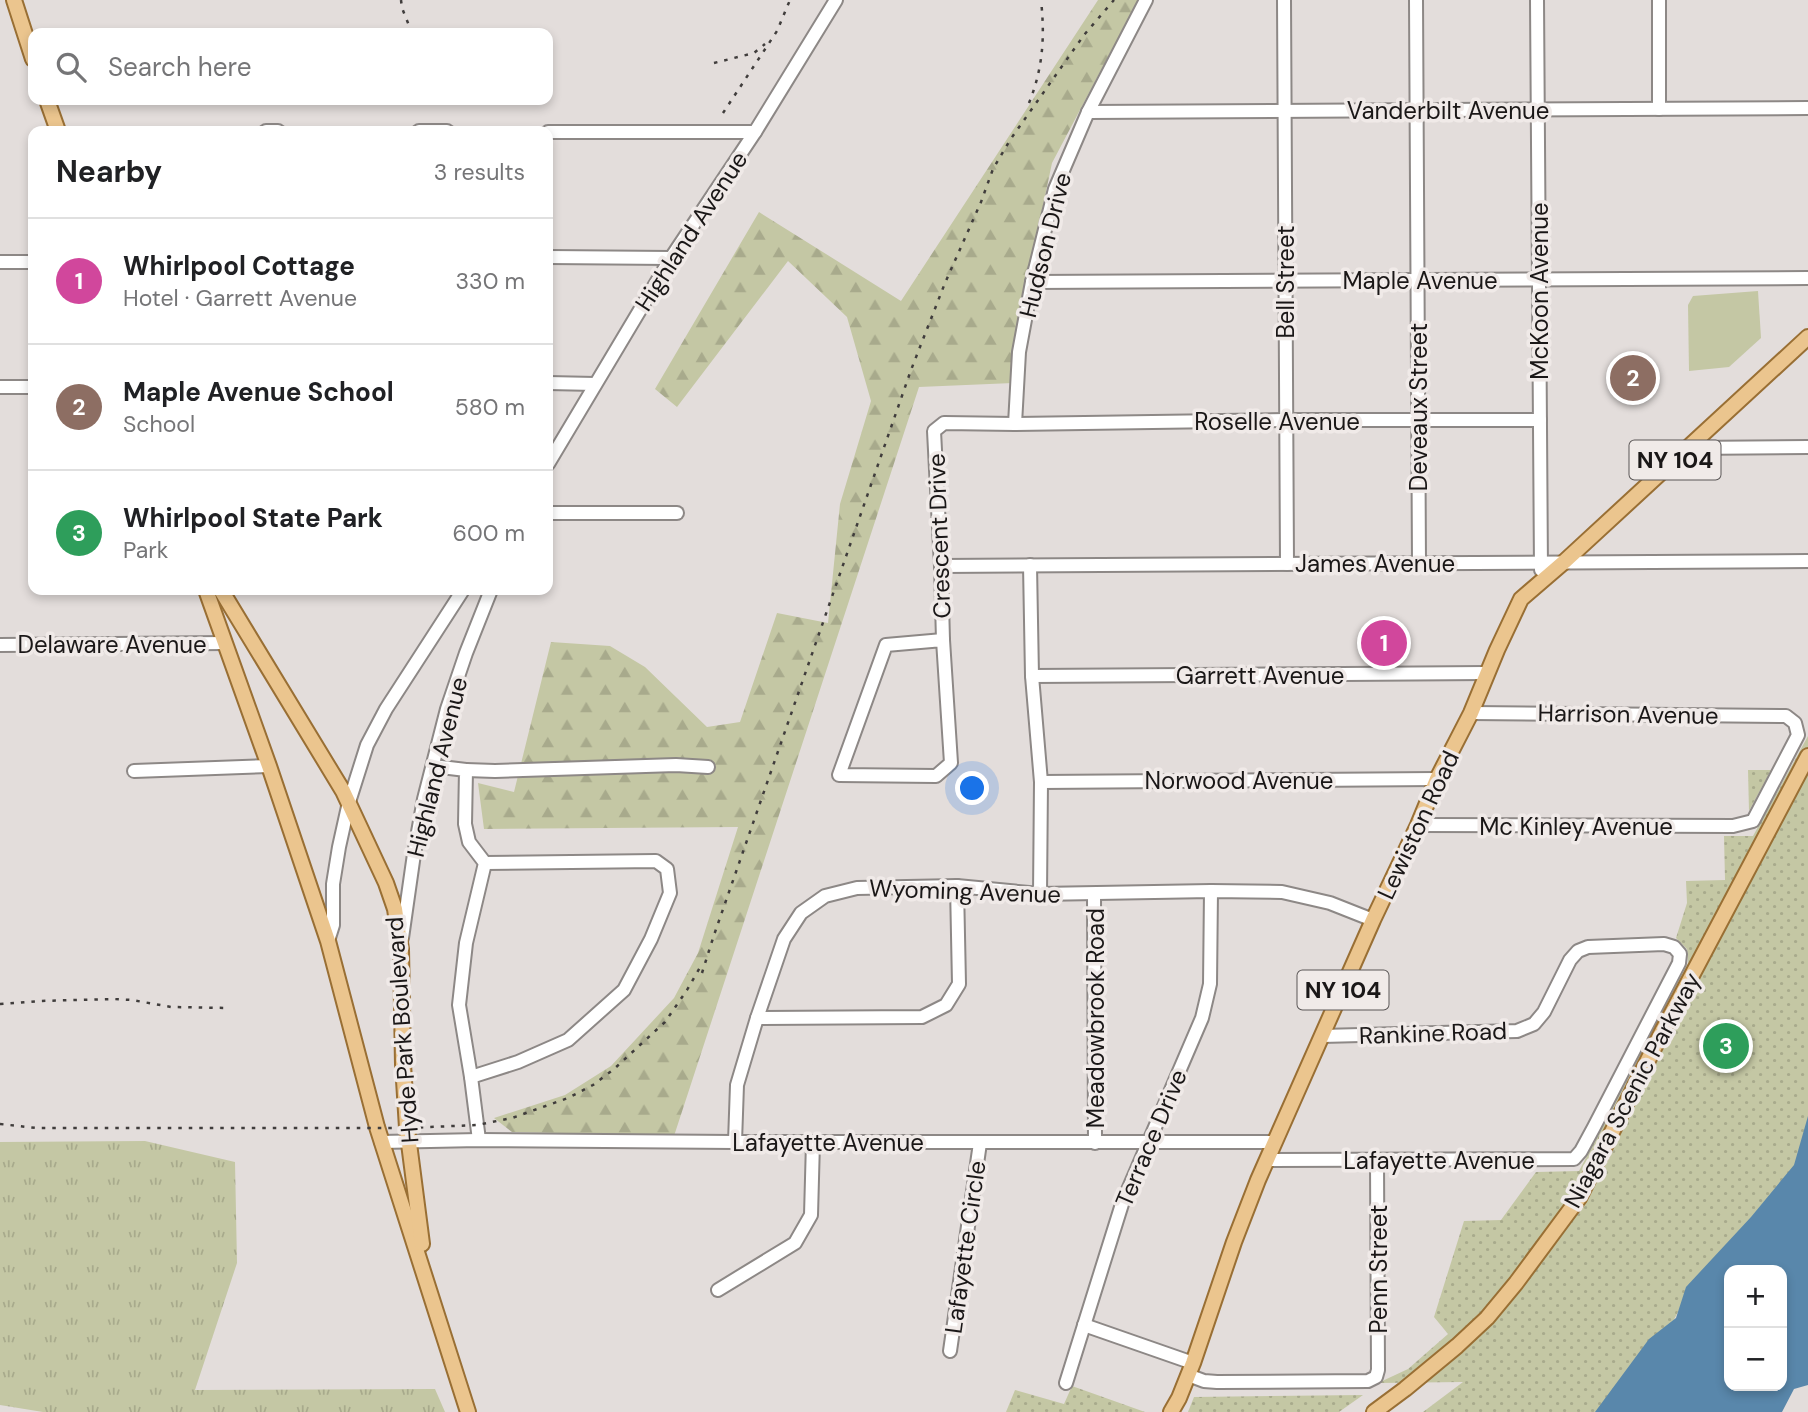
<!DOCTYPE html>
<meta charset="utf-8">
<style>
:root{--surface:#fff;--page:#f6f6f6;--text:#202124;--muted:#757577;--line:#e0e0e0;--accent:#d93025}
body{margin:0;font-family:"DM Sans",sans-serif;background:var(--page);color:var(--text)}
.controls{position:absolute;right:21px;bottom:21px;display:grid;overflow:hidden;border-radius:14px;box-shadow:0 4px 10px #0003}
.controls button{width:63px;height:63px;display:grid;place-items:center;padding:0;border:0;border-bottom:2px solid var(--line);background:var(--surface);color:var(--text);font:35px sans-serif}
.you{position:absolute;left:973px;top:789px;width:24px;height:24px;margin:-18px;border:5px solid #fff;border-radius:50%;background:#1a73e8;box-shadow:0 0 0 10px #1a73e833}
.badge{display:grid;place-items:center;width:46px;height:46px;border-radius:50%;background:var(--accent);color:#fff;font-size:23px;font-weight:700}
.pin{position:absolute;translate:-50% -50%;border:4px solid #fff;box-shadow:0 2px 7px #0006}
.list{margin:0;padding:0;list-style:none}
h2{display:flex;justify-content:space-between;align-items:center;height:91px;margin:0;padding:0 28px;font-size:30px}
h2 small{font-size:23px;font-weight:400;color:var(--muted)}
.list li{display:grid;grid-template-columns:46px 1fr auto;gap:21px;align-items:center;box-sizing:border-box;height:126px;padding:0 28px;border-top:2px solid var(--line)}
.list b{display:block;font-size:26px;white-space:nowrap}
.list p{margin:0;font-size:23px;white-space:nowrap;color:var(--muted)}
.list em{font-size:23px;font-style:normal;color:var(--muted)}
.icon{flex:none;width:38px;height:38px;fill:none;stroke:currentColor;stroke-width:2;stroke-linecap:round;stroke-linejoin:round}
.map{position:relative;flex:none;width:1808px;height:1412px;overflow:hidden}
.search{position:absolute;background:var(--surface);box-shadow:0 4px 10px #0003;left:28px;top:28px;width:525px;height:77px;display:flex;align-items:center;gap:18px;box-sizing:border-box;padding:0 24px;border-radius:14px;color:var(--muted);font-size:26px}
.panel{position:absolute;background:var(--surface);box-shadow:0 4px 10px #0003;left:28px;top:126px;width:525px;height:469px;border-radius:14px}
.map>svg:first-child{display:block}
</style>
<div class="map">
<svg width="1808" height="1412" viewBox="0 0 1808 1412">
<defs>
<pattern id="grass-tufts" width="24" height="20" patternUnits="userSpaceOnUse" patternTransform="scale(1.75)"><rect width="24" height="20" fill="#c4c7a4"/><path d="M3 7l-1-3M5 7V3M7 7l1-3M15 17l-1-3M17 17v-4M19 17l1-3" fill="none" stroke="#a8aa8c"/></pattern>
<pattern id="forest-firs" width="22" height="20" patternUnits="userSpaceOnUse" patternTransform="scale(1.75)"><rect width="22" height="20" fill="#c4c7a4"/><path d="M5 1l3.5 6h-7zM16 11l3.5 6h-7z" fill="#a8aa8c"/></pattern>
<pattern id="park-dots" width="8" height="8" patternUnits="userSpaceOnUse" patternTransform="scale(1.75)"><rect width="8" height="8" fill="#c4c7a4"/><path d="M2 2h.1M6 6h.1" fill="none" stroke="#a8aa8c" stroke-width="1.8" stroke-linecap="round"/></pattern>
</defs>
<rect width="100%" height="100%" fill="#e3dddb"/>
<path fill="url(#grass-tufts)" d="M145,1141L235,1162L237,1263L195,1390L435,1389L445,1412H43L0,1405V1142Z"/>
<path fill="url(#forest-firs)" d="M1098,0H1138L1052,163L1020,315L1013,383L919,387L674,1136L512,1132L494,1118L565,1095L611,1066L674,998L698,953L738,827L484,829L478,783L514,792L551,642L610,646L645,667L707,727L740,722L777,613L828,623L840,504L871,401L847,317L788,261L677,407L655,389L759,212L901,301Z"/>
<g fill="url(#park-dots)">
<path d="M1808,736V1129L1802,1157L1688,1293L1669,1329L1602,1412H1423L1463,1382L1378,1383L1408,1369L1448,1334L1434,1317L1464,1221L1501,1220L1536,1172L1579,1171L1688,963L1687,949L1676,938L1687,903L1686,881L1725,880L1724,836H1753Z"/>
<path d="M1748,770H1771L1749,811Z"/>
<path d="M1072,1386L1145,1412H1006L1015,1390L1064,1404Z"/>
<path d="M1363,1395L1339,1412H1188L1194,1397Z"/>
</g>
<path fill="#c4c7a4" d="M1758,291L1761,338L1729,367L1689,371L1688,305L1693,296Z"/>
<path fill="#5987ab" fill-rule="evenodd" d="M1808,1116V1385L1794,1389L1782,1412H1595L1649,1339L1676,1318L1686,1287L1751,1217L1794,1165ZM1729,1270H1782V1386H1729Z"/>
<g fill="none" stroke-linecap="round" stroke-linejoin="round">
<g stroke="#8d8886" stroke-width="16">
<g id="minor">
<path d="M1284,0L1287,564"/>
<path d="M1416,0L1419,563"/>
<path d="M1537,0L1541,570"/>
<path d="M1659,109V0"/>
<path d="M1088,112L1808,108"/>
<path d="M266,131H278"/>
<path d="M419,131H447"/>
<path d="M548,132H755"/>
<path d="M548,257L671,258"/>
<path d="M0,262H33"/>
<path d="M1032,282L1808,278"/>
<path d="M548,383L595,384"/>
<path d="M0,387H33"/>
<path d="M1015,424L1019,352L1032,282L1055,189L1088,112L1146,0"/>
<path d="M1687,448L1808,447"/>
<path d="M548,464L671,258L755,132L836,0"/>
<path d="M548,513H677"/>
<path d="M1030,565L1032,676L1041,782L1040,894"/>
<path d="M941,566L1808,561"/>
<path d="M943,640L941,566L934,431L944,423L1015,424L1286,420H1540"/>
<path d="M943,640L951,763L936,776L839,775L886,645Z"/>
<path d="M0,645L225,643"/>
<path d="M1032,676L1487,673"/>
<path d="M433,766L466,770L465,824L469,842L485,863L466,943L459,1005L471,1077"/>
<path d="M466,770L495,771L676,765L708,767"/>
<path d="M134,771L269,766"/>
<path d="M1041,782L1437,779"/>
<path d="M1418,825L1733,826L1753,821L1798,735L1795,723L1786,716L1471,713"/>
<path d="M1094,894L1095,1143"/>
<path d="M402,938L414,854L424,799L447,709L466,653L491,590"/>
<path d="M328,941L333,925V884L339,847L349,802L367,745L386,709L463,590"/>
<path d="M757,1018L922,1017L946,1005L959,984L957,886"/>
<path d="M479,1140L471,1077L518,1062L568,1040L624,990L651,939L670,893L667,869L656,861L485,863"/>
<path d="M381,1142L479,1140L735,1142H1275"/>
<path d="M735,1142L737,1085L757,1018L784,939L801,913L825,896L857,888L957,886L1040,894L1211,891L1282,892L1330,903L1373,920"/>
<path d="M1267,1160L1574,1159L1581,1151L1594,1127L1679,963L1680,954L1674,947L1664,944L1588,947L1578,951L1570,960L1544,1012L1534,1024L1517,1031L1322,1036"/>
<path d="M718,1290L795,1243L811,1215L813,1142"/>
<path d="M1084,1325L1193,1363"/>
<path d="M950,1351L980,1143"/>
<path d="M1188,1375L1204,1381L1217,1382L1368,1381L1376,1377L1378,1370L1377,1161"/>
<path d="M1066,1383L1122,1204L1202,1018L1210,984L1211,891"/>
</g>
</g>
<g stroke="#996f34" stroke-width="18">
<g id="major">
<path d="M14,0L33,59"/>
<path d="M47,100L58,131"/>
<path d="M206,590L269,766L328,941L377,1127L468,1412"/>
<path d="M221,590L343,791L386,883L395,909L401,949L403,1064L407,1128L422,1244"/>
<path d="M1171,1412L1179,1398L1193,1363L1234,1242L1258,1180L1373,920L1418,825L1437,779L1471,713L1497,650L1521,599L1564,562L1808,337"/>
<path d="M1374,1412L1405,1389L1457,1346L1487,1318L1516,1283L1579,1198L1663,1030L1808,756"/>
</g>
</g>
<use href="#minor" stroke="#fff" stroke-width="12"/>
<use href="#major" stroke="#ebc58e" stroke-width="14"/>
<g stroke="#403d3c" stroke-width="2.5" stroke-dasharray="3.5 7" stroke-linecap="butt">
<path d="M401,0L402,8L412,33"/>
<path d="M714,63L754,53L765,44"/>
<path d="M1029,103C1043,68 1045,37 1041,0"/>
<path d="M723,113L777,31L790,0"/>
<path d="M702,973L714,935L911,370L945,283L981,202L993,169L1010,140L1084,35L1114,0"/>
<path d="M0,1004L40,1001L113,999L132,1000L171,1007L230,1008"/>
<path d="M0,1124L37,1128H407L477,1125L512,1118L568,1098L593,1085L614,1069L665,1022L687,990L702,964"/>
</g>
</g>
<g text-anchor="middle" dominant-baseline="central" stroke-width="7" stroke-linejoin="round" paint-order="stroke">
<g fill="#f0eae8" stroke="#5a5656" stroke-width="2">
<rect x="1629.5" y="440.5" width="91" height="39" rx="5"/>
<rect x="1297.5" y="970.5" width="91" height="39" rx="5"/>
</g>
<g font-size="23" font-weight="bold" fill="#1a1717">
<text x="1675" y="460">NY 104</text>
<text x="1343" y="990">NY 104</text>
</g>
<g font-size="24" fill="#1a1717" stroke="#f0eae8">
<text x="1448" y="110">Vanderbilt Avenue</text>
<text transform="translate(691 231) rotate(-57)">Highland Avenue</text>
<text transform="translate(1045 245) rotate(-76)">Hudson Drive</text>
<text x="1420" y="280">Maple Avenue</text>
<text transform="translate(1285 282) rotate(-90)">Bell Street</text>
<text transform="translate(1539 291) rotate(-90)">McKoon Avenue</text>
<text transform="translate(1418 407) rotate(-90)">Deveaux Street</text>
<text x="1277" y="421">Roselle Avenue</text>
<text transform="translate(939 536) rotate(-92)">Crescent Drive</text>
<text x="1375" y="563">James Avenue</text>
<text x="112" y="644">Delaware Avenue</text>
<text x="1260" y="675">Garrett Avenue</text>
<text transform="translate(1628 714) rotate(1)">Harrison Avenue</text>
<text transform="translate(437 767) rotate(-76)">Highland Avenue</text>
<text x="1239" y="780">Norwood Avenue</text>
<text transform="translate(1418 825) rotate(-65)">Lewiston Road</text>
<text x="1576" y="826">Mc Kinley Avenue</text>
<text transform="translate(965 891) rotate(2)">Wyoming Avenue</text>
<text transform="translate(1095 1018) rotate(-90)">Meadowbrook Road</text>
<text transform="translate(402 1030) rotate(-94)">Hyde Park Boulevard</text>
<text transform="translate(1433 1033) rotate(-2)">Rankine Road</text>
<text transform="translate(1632 1090) rotate(-62)">Niagara Scenic Parkway</text>
<text transform="translate(1151 1138) rotate(-67)">Terrace Drive</text>
<text x="828" y="1142">Lafayette Avenue</text>
<text x="1439" y="1160">Lafayette Avenue</text>
<text transform="translate(965 1247) rotate(-82)">Lafayette Circle</text>
<text transform="translate(1378 1269) rotate(-90)">Penn Street</text>
</g>
</g>
</svg>
<div class="controls">
<button>+</button>
<button>−</button>
</div>
<div class="you"></div>
<div class="pin badge" style="left:1384px;top:643px;background:#d1479c">1</div>
<div class="pin badge" style="left:1633px;top:378px;background:#8d6e63">2</div>
<div class="pin badge" style="left:1726px;top:1046px;background:#2e9e5b">3</div>
<div class="search"><svg class="icon" aria-label="search" viewBox="0 0 24 24"><circle cx="10" cy="10" r="6"/><path d="M15 15l6 6"/></svg>Search here</div>
<section class="panel">
<h2>Nearby<small>3 results</small></h2>
<ul class="list">
<li><span class="badge" style="background:#d1479c">1</span><div><b>Whirlpool Cottage</b><p>Hotel · Garrett Avenue</p></div><em>330 m</em></li>
<li><span class="badge" style="background:#8d6e63">2</span><div><b>Maple Avenue School</b><p>School</p></div><em>580 m</em></li>
<li><span class="badge" style="background:#2e9e5b">3</span><div><b>Whirlpool State Park</b><p>Park</p></div><em>600 m</em></li>
</ul>
</section>
</div>
